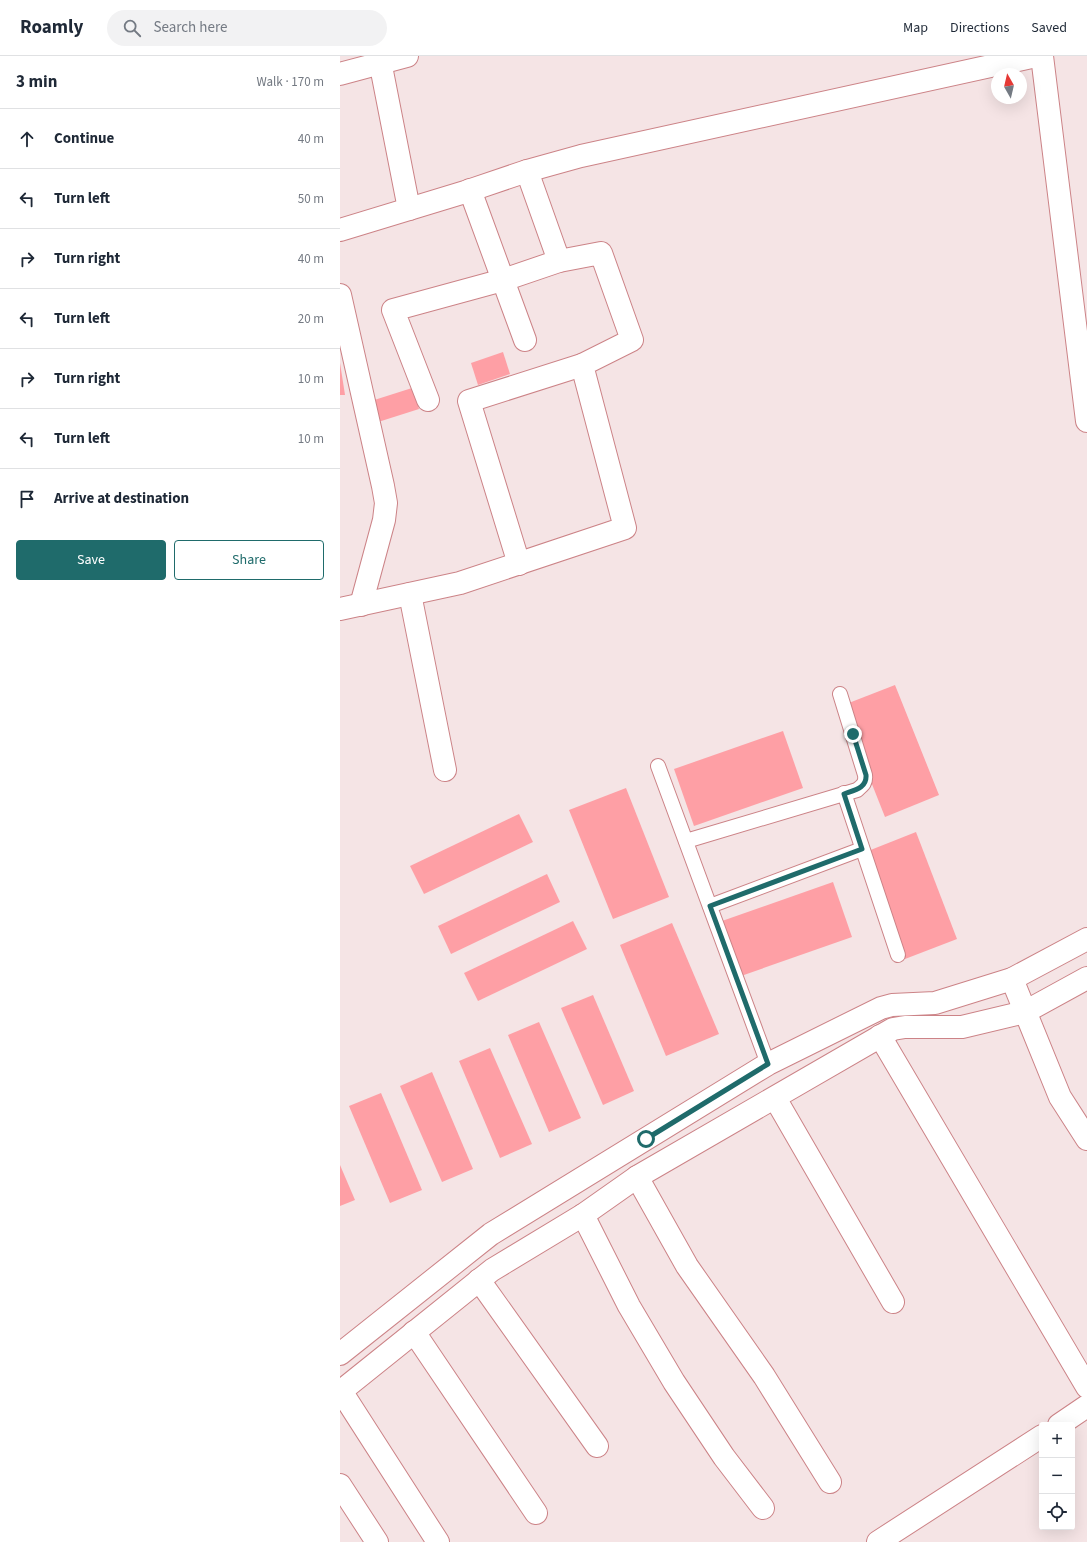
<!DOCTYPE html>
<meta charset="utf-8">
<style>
:root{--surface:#fff;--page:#f2f2f3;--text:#1f2937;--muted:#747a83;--line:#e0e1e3;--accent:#1f6b6b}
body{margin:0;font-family:"Source Sans 3",sans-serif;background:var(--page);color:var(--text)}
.controls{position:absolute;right:12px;bottom:12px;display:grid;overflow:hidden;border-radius:4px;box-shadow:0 4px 16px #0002}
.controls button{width:36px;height:36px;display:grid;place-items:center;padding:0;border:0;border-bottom:1px solid var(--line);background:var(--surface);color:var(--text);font:20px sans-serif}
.compass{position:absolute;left:651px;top:12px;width:36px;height:36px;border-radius:50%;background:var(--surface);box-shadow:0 4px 16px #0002;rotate:352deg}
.stop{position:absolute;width:12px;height:12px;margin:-9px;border:3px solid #1f6b6b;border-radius:50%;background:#fff}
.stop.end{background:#1f6b6b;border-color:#fff;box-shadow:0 1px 4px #0008}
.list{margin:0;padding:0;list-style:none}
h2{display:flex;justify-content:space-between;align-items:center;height:52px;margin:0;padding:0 16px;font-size:17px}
h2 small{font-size:13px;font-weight:400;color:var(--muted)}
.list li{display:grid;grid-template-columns:26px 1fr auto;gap:12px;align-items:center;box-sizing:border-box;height:60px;padding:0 16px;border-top:1px solid var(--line)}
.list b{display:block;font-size:15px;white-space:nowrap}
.list em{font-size:13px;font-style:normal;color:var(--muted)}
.actions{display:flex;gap:8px;padding:12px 16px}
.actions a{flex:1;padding:9px 0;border:1px solid var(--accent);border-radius:4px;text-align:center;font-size:14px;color:var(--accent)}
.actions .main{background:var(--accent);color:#fff}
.icon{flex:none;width:22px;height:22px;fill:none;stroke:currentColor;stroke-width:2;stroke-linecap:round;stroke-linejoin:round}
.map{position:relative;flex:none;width:747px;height:1486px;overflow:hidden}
header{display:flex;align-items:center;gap:24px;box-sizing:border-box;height:56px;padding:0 20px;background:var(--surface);border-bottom:1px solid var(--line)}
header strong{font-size:19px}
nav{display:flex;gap:22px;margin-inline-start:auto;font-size:14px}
.search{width:280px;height:36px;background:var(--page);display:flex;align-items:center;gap:10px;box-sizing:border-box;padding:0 14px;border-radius:22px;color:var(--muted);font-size:15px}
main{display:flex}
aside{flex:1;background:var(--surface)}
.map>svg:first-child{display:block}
</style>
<header>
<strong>Roamly</strong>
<div class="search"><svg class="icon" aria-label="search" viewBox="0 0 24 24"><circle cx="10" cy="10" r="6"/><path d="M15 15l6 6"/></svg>Search here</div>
<nav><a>Map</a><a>Directions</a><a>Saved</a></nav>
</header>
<main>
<aside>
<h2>3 min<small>Walk · 170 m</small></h2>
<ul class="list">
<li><svg class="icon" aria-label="ahead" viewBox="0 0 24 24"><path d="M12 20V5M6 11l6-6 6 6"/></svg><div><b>Continue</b></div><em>40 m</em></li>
<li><svg class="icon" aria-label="left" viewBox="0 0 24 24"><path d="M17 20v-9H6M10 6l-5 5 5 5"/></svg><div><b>Turn left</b></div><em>50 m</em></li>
<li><svg class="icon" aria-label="right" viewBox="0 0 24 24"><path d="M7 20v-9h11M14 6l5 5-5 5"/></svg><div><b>Turn right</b></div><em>40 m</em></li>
<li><svg class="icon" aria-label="left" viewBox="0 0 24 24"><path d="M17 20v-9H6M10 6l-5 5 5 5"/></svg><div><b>Turn left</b></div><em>20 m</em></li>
<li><svg class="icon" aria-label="right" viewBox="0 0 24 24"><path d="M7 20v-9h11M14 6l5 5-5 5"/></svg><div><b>Turn right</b></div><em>10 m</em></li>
<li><svg class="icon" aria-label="left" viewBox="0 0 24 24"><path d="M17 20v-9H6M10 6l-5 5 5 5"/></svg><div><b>Turn left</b></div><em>10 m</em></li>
<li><svg class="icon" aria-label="arrive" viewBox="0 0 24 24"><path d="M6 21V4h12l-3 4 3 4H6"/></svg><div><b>Arrive at destination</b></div></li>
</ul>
<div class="actions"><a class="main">Save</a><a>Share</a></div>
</aside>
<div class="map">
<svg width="747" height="1486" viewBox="0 0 747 1486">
<rect width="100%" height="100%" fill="#f5e4e5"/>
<g fill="#fe9fa5">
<path d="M163,296L170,318L138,329L131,307Z"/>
<path d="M0,307L5,339H0Z"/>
<path d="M72,332L79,353L35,367L28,346Z"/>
<path d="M555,629L599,739L545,761L501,650Z"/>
<path d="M443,675L463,732L354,770L334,713Z"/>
<path d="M286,732L329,841L273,863L229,754Z"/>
<path d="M179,758L193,786L84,838L70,810Z"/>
<path d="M576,776L617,883L565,903L523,797Z"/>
<path d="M207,818L220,846L111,898L98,870Z"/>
<path d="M493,826L512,881L401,920L382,865Z"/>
<path d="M233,865L247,893L138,945L124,917Z"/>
<path d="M332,867L379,978L326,1000L280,889Z"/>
<path d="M253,939L294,1035L263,1049L221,952Z"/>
<path d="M199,966L241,1062L209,1076L168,979Z"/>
<path d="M150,992L192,1088L160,1102L119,1005Z"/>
<path d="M92,1016L133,1113L102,1126L60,1030Z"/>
<path d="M41,1037L82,1134L50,1147L9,1050Z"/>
<path d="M0,1109L15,1144L0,1150Z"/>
</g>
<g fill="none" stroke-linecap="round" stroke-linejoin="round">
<g stroke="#cc8387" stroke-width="16">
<g id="lane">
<path d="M318,710L428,1008"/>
<path d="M504,737L558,899"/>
<path d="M346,785L517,734C523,729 526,727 525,719L500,638"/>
<path d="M370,850L522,793"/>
</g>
</g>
<g stroke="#cc8387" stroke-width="24">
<g id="street">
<path d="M39,0L69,153"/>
<path d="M702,0L747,365"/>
<path d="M0,18L67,0"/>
<path d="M187,115L219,205"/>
<path d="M130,134L185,284"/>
<path d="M0,174L125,136L187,115L241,100L696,0"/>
<path d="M0,239L43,430L46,447L44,464L21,549"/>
<path d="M179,508L129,345L242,309"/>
<path d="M70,538L105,714"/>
<path d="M0,553L120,527L285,472L242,309L292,284L261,197L219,205L163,224L53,254L88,344"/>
<path d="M672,923L720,1041L747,1083"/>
<path d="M540,980L747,1331"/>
<path d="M435,1042L553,1246"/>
<path d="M297,1121L347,1210L424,1320L490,1426"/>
<path d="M243,1159L289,1250L334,1326L384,1401L423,1452"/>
<path d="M139,1224L257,1390"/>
<path d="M74,1276L196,1457"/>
<path d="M0,1298L151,1178L428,1008L541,952L552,949L595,947L672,923L747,883"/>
<path d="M1,1335L98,1486"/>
<path d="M0,1336L152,1214L243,1159L297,1121L553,973L565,971H622L685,956L747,922"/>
<path d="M719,1369L747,1350"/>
<path d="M0,1429L37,1486"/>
<path d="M538,1486L702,1380"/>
</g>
</g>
<use href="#lane" stroke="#fff" stroke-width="14"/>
<use href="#street" stroke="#fff" stroke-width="22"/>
</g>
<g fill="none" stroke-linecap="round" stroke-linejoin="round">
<path stroke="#1f6b6b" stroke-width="5" d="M306,1083L428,1008L370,850L522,793L504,738C515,734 527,732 526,719L513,678"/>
</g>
</svg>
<div class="controls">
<button>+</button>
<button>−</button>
<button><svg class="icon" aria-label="locate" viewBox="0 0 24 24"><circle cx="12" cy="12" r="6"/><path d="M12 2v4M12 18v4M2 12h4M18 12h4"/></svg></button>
</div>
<svg class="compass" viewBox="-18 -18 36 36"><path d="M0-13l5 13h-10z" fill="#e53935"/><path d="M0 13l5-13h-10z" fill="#747a83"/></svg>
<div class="stop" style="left:306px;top:1083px"></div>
<div class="stop end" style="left:513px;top:678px"></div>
</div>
</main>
